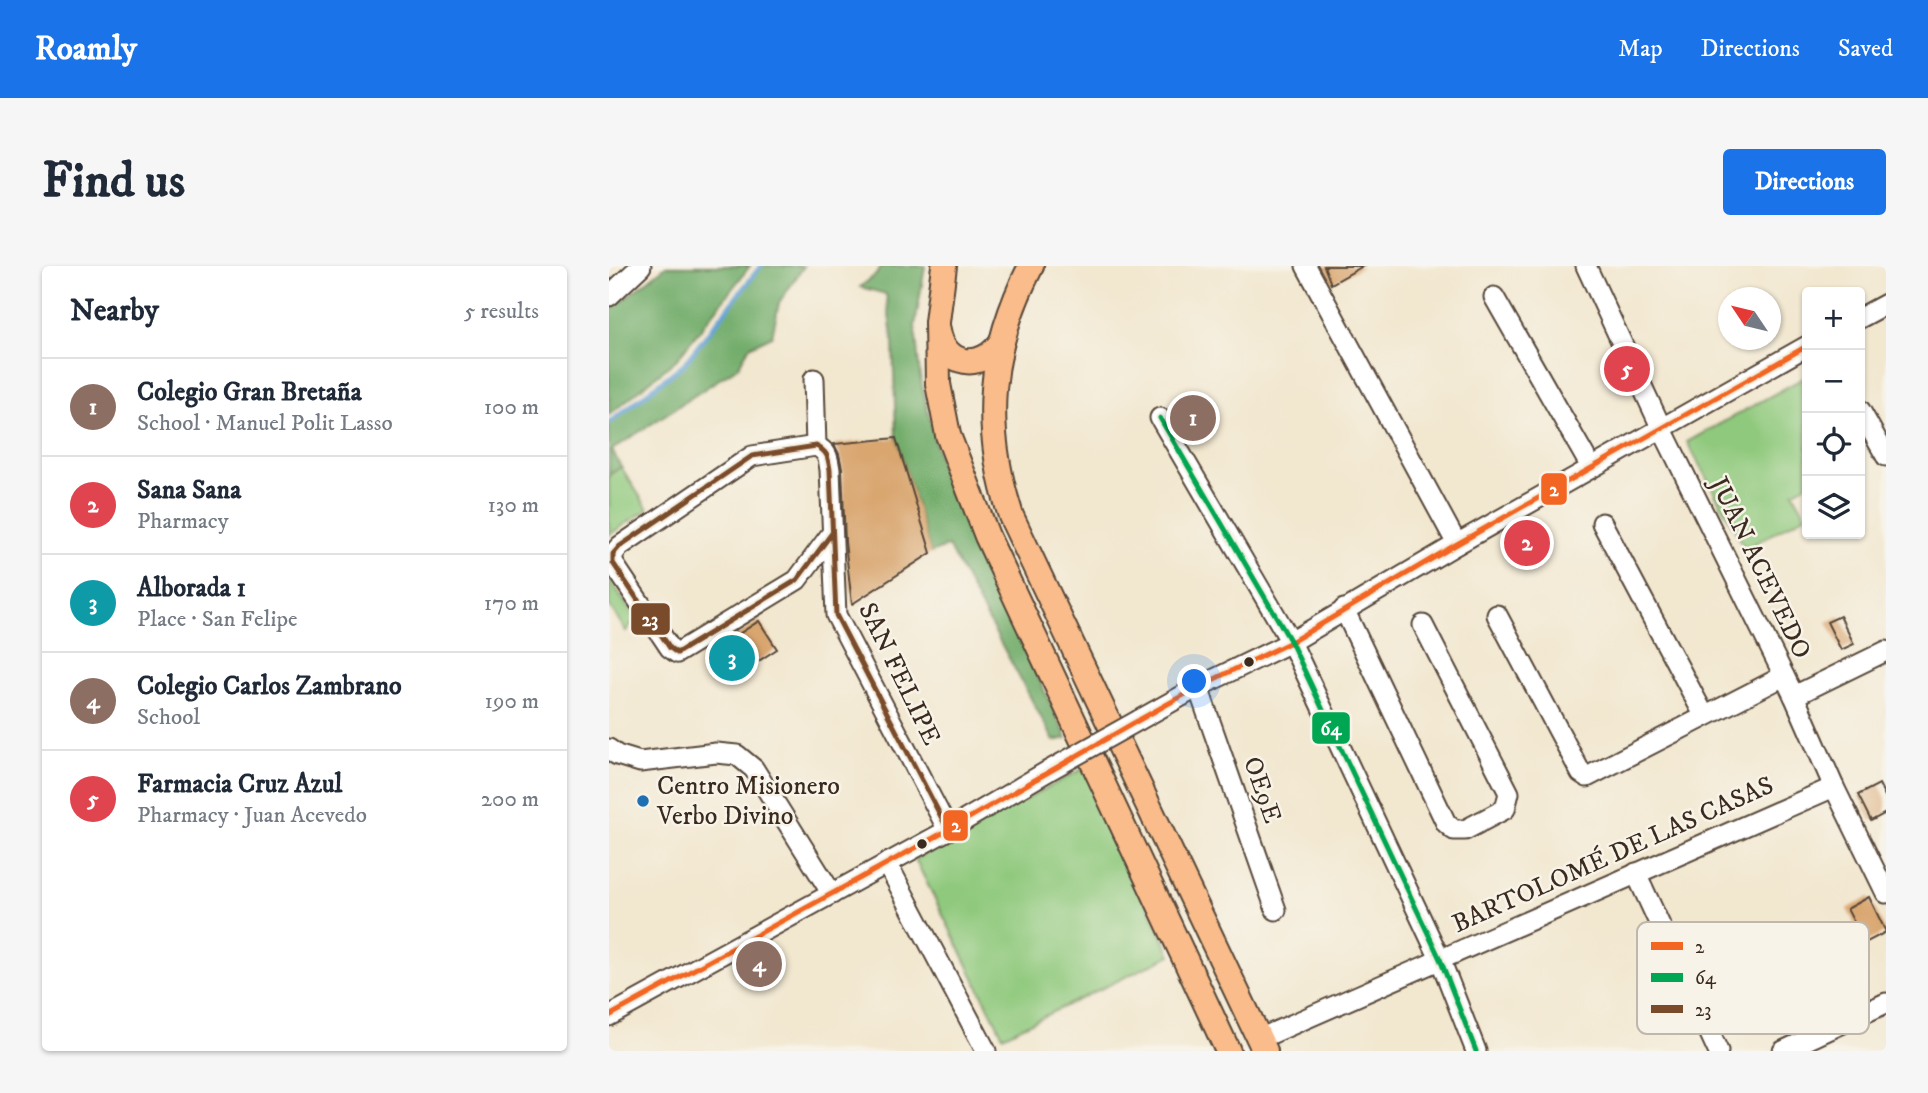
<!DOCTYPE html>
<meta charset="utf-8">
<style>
:root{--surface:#fff;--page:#f6f6f7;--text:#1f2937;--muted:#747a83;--line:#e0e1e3;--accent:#1a73e8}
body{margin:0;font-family:"IM FELL DW Pica",serif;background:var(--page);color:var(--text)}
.controls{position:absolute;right:21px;top:21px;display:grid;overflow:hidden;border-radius:7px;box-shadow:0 2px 5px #0004}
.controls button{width:63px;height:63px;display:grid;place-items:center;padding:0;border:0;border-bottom:2px solid var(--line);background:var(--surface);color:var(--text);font:35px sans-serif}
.compass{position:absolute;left:1109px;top:21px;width:63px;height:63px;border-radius:50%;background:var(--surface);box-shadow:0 2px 5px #0004;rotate:305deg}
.you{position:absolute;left:586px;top:416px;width:24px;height:24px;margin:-18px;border:5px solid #fff;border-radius:50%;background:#1a73e8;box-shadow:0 0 0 10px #1a73e833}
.badge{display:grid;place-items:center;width:46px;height:46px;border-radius:50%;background:var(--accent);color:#fff;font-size:23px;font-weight:700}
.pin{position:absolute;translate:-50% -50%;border:4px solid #fff;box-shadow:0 2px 7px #0006}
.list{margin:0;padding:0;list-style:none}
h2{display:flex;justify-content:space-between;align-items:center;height:91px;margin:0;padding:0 28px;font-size:30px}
h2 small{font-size:23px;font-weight:400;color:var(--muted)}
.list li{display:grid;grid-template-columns:46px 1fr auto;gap:21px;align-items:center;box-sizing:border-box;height:98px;padding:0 28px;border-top:2px solid var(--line)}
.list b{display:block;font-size:26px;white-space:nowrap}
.list p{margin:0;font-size:23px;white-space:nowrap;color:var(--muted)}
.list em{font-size:23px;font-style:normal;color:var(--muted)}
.icon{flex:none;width:38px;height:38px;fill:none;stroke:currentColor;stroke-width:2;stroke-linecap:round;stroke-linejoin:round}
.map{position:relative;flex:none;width:1277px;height:785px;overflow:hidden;border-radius:7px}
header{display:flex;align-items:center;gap:42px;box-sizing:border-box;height:98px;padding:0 35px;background:var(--accent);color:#fff}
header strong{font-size:33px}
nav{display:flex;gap:38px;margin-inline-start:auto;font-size:24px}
.intro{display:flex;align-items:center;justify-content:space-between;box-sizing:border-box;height:168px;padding:0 42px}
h1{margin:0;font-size:49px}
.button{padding:18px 32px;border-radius:7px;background:var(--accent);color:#fff;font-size:24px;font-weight:700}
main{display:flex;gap:42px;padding:0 42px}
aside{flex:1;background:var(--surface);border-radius:7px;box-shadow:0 2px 5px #0004}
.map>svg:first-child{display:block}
</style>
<header>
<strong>Roamly</strong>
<nav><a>Map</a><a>Directions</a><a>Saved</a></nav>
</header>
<div class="intro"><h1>Find us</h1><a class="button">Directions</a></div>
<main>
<aside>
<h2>Nearby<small>5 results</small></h2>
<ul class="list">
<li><span class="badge" style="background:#8d6e63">1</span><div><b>Colegio Gran Bretaña</b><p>School · Manuel Polit Lasso</p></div><em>100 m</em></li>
<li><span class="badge" style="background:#e0444e">2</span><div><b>Sana Sana</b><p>Pharmacy</p></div><em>130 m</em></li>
<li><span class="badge" style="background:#0f9aa8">3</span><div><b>Alborada 1</b><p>Place · San Felipe</p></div><em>170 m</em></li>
<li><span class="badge" style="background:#8d6e63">4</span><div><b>Colegio Carlos Zambrano</b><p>School</p></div><em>190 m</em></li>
<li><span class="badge" style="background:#e0444e">5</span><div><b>Farmacia Cruz Azul</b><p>Pharmacy · Juan Acevedo</p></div><em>200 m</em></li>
</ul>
</aside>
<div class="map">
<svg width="1277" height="785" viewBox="0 0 1277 785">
<rect width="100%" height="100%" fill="#f7f3e8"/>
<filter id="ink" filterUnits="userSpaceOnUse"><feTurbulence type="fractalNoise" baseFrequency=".0143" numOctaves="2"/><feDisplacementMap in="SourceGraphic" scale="14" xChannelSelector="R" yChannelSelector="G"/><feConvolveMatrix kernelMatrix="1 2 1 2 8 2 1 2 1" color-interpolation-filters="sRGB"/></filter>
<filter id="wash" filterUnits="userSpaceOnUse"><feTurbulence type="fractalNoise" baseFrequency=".00686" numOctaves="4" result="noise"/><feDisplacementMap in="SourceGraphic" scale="28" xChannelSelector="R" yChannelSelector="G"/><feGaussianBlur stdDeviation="1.57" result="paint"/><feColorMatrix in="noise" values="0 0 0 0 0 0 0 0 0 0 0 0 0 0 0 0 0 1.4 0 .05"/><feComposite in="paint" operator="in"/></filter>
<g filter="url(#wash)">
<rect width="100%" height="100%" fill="#f2e7cf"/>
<g fill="#8fc97d" stroke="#657a4e" stroke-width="2">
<path d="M1198,110V218L1184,226L1197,249L1136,283L1078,176Z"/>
<path d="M12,201L39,243L0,269V209Z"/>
<path d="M0,313L27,353L17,365L0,339Z"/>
<path d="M475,502L562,689L394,770L306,593Z"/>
</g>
<g fill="#73ad6c" stroke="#576c45" stroke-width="2">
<path d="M57,0H141L68,93L0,149V45Z"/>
<path d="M152,0H195L170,37L163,70L140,81L130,100L3,184L12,201L0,209V157L75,98Z"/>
<path d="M272,0H316L306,60L311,110L334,212L458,472L445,475L339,280L322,287L287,172L284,77L277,28L251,21L269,7Z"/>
</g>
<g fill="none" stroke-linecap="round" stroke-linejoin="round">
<path stroke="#62a2d5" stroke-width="5" d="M0,157L75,98L152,0"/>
</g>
<g id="blocks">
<g fill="#d9a670">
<path d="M715,0H754L722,18Z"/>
<path d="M287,172L322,287L243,338L236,276L233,202L230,188L225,178Z"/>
<path d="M1231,350L1245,378L1232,384L1218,356Z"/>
<path d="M150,355L168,383L119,415L102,386Z"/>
<path d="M1270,518L1277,532V547L1262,555L1249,529Z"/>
<path d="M1260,631L1277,666L1256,677L1238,643Z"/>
</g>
</g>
</g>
<g filter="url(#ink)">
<use href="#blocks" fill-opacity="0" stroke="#564639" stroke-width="2"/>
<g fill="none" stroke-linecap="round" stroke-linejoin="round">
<g stroke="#564639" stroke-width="23">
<g id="minor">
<path d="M697,0L848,278"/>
<path d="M977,0L1052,161L1185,430L1225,521L1277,627"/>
<path d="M0,30L32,0"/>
<path d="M885,31L982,201"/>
<path d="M1251,52L1277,38"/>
<path d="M205,113L207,180"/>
<path d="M1251,144L1277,190"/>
<path d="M551,152L682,376L831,693L867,785"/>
<path d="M993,257L1095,449"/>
<path d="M223,267L188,314L68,387L61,382L4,297V288L11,280L143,190L207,180C219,186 219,191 221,204L227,349L339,564"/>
<path d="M735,343L837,557L845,564H856L896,543L900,527L814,359"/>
<path d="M888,349L972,507L978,511L1175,410"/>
<path d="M589,421L667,644"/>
<path d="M1185,430L1277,385"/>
<path d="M530,454L589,421L682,376L848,278L1198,80"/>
<path d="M0,483L8,489L31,496L107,487L128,489L145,503L223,628"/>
<path d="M278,597L377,785"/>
<path d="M1027,607L1109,785"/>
<path d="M0,750L339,564L439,505"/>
<path d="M650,773L1225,521"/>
<path d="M1174,785L1277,737"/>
</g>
</g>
<g stroke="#564639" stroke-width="28">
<g id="major">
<path d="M335,0L328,56L329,118L339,169L378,270L619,785"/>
<path d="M422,0C379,84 373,160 402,250L656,785"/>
<path d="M329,64C335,101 373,106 393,75"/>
</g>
</g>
<use href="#minor" stroke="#fff" stroke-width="19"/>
<use href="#major" stroke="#f9bc8a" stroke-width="24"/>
<g stroke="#564639" stroke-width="23" stroke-linecap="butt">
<path id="minor-bridge" d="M439,505L530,454"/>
</g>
<use href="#minor-bridge" stroke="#fff" stroke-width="19"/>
<g stroke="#f7f3e8" stroke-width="10">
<path id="bus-1" d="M0,750L339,564L530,454L589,421L682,376L848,278L1198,80"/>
</g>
<g stroke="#f7f3e8" stroke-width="10">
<path id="bus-2" d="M551,152L682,376L831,693L867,785"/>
</g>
<g stroke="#f7f3e8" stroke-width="10">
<path id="bus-3" d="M223,267L188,314L68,387L61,382L4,297V288L11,280L143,190L207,180C219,186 219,191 221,204L227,349L339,564"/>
</g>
<use href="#bus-1" stroke="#f26522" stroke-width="5"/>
<use href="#bus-2" stroke="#00a651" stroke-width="5"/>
<use href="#bus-3" stroke="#7a4b2a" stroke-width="5"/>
</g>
</g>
<g fill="#3b2a1e" stroke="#f7f3e8" stroke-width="2.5">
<circle cx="640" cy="396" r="6"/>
<circle cx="313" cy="578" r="6"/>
</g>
<circle fill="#1f6fb2" stroke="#f7f3e8" stroke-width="2.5" cx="34" cy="535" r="7"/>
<g text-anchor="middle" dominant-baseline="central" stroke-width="5" stroke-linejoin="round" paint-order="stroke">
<g font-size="26" fill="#3b2a1e" stroke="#f7f3e8">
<text transform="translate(1151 302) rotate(64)">JUAN ACEVEDO</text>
<text transform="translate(290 408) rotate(64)">SAN FELIPE</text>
<text transform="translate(653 524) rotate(71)">OE9E</text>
<text transform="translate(1004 589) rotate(-24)">BARTOLOMÉ DE LAS CASAS</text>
</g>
<g font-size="26" fill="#3b2a1e" stroke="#f7f3e8" text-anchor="start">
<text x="48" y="520">Centro Misionero<tspan x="48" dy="30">Verbo Divino</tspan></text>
</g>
</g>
<rect x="1028" y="656" width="232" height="112" rx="10" fill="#f7f3e8" stroke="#bfb7ab" stroke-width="2"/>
<rect x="1042" y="676" width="32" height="8" fill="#f26522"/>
<rect x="1042" y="707" width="32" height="9" fill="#00a651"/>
<rect x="1042" y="739" width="32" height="8" fill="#7a4b2a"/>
<g font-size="19" fill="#3b2a1e">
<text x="1086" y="687">2</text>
<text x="1086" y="718">64</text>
<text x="1086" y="750">23</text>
</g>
<g stroke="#f7f3e8" stroke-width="2.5">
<rect x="931" y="206" width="28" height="34" rx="7" fill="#f26522"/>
<rect x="21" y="336" width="41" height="34" rx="7" fill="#7a4b2a"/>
<rect x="702" y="445" width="40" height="34" rx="7" fill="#00a651"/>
<rect x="333" y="543" width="27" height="33" rx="7" fill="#f26522"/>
</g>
<g font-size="19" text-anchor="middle" font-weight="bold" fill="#fff">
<text x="945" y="230">2</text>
<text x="41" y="360">23</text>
<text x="722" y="469">64</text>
<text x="347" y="566">2</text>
</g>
</svg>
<div class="controls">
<button>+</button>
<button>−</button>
<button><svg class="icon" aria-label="locate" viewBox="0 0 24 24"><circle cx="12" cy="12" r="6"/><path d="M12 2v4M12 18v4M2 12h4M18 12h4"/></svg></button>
<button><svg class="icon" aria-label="layers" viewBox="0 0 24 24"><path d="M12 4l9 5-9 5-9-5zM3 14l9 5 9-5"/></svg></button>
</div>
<svg class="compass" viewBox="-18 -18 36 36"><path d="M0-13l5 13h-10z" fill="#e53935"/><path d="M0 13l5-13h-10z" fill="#747a83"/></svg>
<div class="you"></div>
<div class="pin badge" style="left:584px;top:152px;background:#8d6e63">1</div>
<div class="pin badge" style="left:918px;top:277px;background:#e0444e">2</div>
<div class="pin badge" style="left:123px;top:392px;background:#0f9aa8">3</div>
<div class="pin badge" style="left:150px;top:698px;background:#8d6e63">4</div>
<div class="pin badge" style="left:1018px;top:103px;background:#e0444e">5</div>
</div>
</main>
